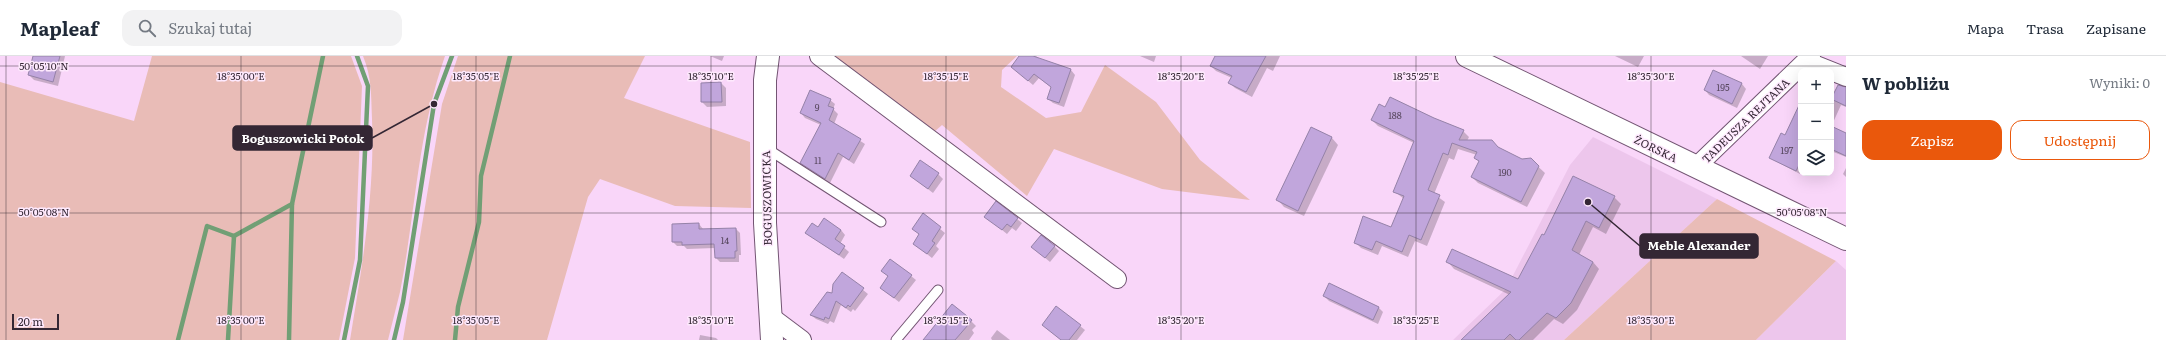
<!DOCTYPE html>
<html lang="pl">
<meta charset="utf-8">
<style>
:root{--surface:#fff;--page:#f2f2f3;--text:#1f2937;--muted:#747a83;--line:#e0e1e3;--accent:#ea580c}
body{margin:0;font-family:Literata,serif;background:var(--page);color:var(--text)}
.controls{position:absolute;right:12px;top:12px;display:grid;overflow:hidden;border-radius:8px;box-shadow:0 4px 16px #0002}
.controls button{width:36px;height:36px;display:grid;place-items:center;padding:0;border:0;border-bottom:1px solid var(--line);background:var(--surface);color:var(--text);font:20px sans-serif}
.scale{position:absolute;left:12px;bottom:10px;width:47px;box-sizing:border-box;padding-left:4px;border:2px solid #342734;border-top:0;font-size:11px;line-height:14px;white-space:nowrap;color:#342734;-webkit-text-stroke:3px #fee9fd;paint-order:stroke}
.list{margin:0;padding:0;list-style:none}
h2{display:flex;justify-content:space-between;align-items:center;height:52px;margin:0;padding:0 16px;font-size:17px}
h2 small{font-size:13px;font-weight:400;color:var(--muted)}
.actions{display:flex;gap:8px;padding:12px 16px}
.actions a{flex:1;padding:9px 0;border:1px solid var(--accent);border-radius:12px;text-align:center;font-size:14px;color:var(--accent)}
.actions .main{background:var(--accent);color:#fff}
.icon{flex:none;width:22px;height:22px;fill:none;stroke:currentColor;stroke-width:2;stroke-linecap:round;stroke-linejoin:round}
.map{position:relative;flex:none;width:1846px;height:284px;overflow:hidden}
header{display:flex;align-items:center;gap:24px;box-sizing:border-box;height:56px;padding:0 20px;background:var(--surface);border-bottom:1px solid var(--line)}
header strong{font-size:19px}
nav{display:flex;gap:22px;margin-inline-start:auto;font-size:14px}
.search{width:280px;height:36px;background:var(--page);display:flex;align-items:center;gap:10px;box-sizing:border-box;padding:0 14px;border-radius:12px;color:var(--muted);font-size:15px}
main{display:flex}
aside{flex:1;background:var(--surface)}
.map>svg:first-child{display:block}
</style>
<header>
<strong>Mapleaf</strong>
<div class="search"><svg class="icon" aria-label="search" viewBox="0 0 24 24"><circle cx="10" cy="10" r="6"/><path d="M15 15l6 6"/></svg>Szukaj tutaj</div>
<nav><a>Mapa</a><a>Trasa</a><a>Zapisane</a></nav>
</header>
<main>
<div class="map">
<svg width="1846" height="284" viewBox="0 0 1846 284">
<rect width="100%" height="100%" fill="#f9d6f9"/>
<g fill="#edc6ec">
<path d="M1593,81L1717,143L1564,284H1453L1506,233L1570,109Z"/>
<path d="M1836,205L1846,214V284H1756Z"/>
</g>
<g fill="#e9bcb7">
<path d="M152,0H351L362,30L355,202L339,284H0V26L134,65Z"/>
<path d="M363,0H445C417,80 416,155 400,236C396,252 392,268 388,284H350C362,211 375,137 372,63C371,39 372,22 363,0Z"/>
<path d="M458,0H645L624,42L750,86L751,152L675,150L600,123L588,141L547,284H403L442,48Z"/>
<path d="M830,0H1017L1002,14L1001,31L1046,62L1081,56L1105,9L1156,46L1200,104L1250,144L1162,133L1054,93L1027,140L942,69L933,77Z"/>
<path d="M1717,143L1836,205L1756,284H1564Z"/>
</g>
<g fill="#0003">
<path d="M34,0H65L58,30L34,24L29,19Z"/>
<path d="M710,0H724L722,5Z"/>
<path d="M1021,0H1036L1039,3L1071,14L1075,19L1064,51L1053,47L1048,43L1052,32L1039,22L1033,29L1012,11Z"/>
<path d="M1140,0H1156L1154,6Z"/>
<path d="M1216,0H1280L1273,15L1267,12L1252,41L1235,32L1230,27L1232,22L1216,15L1211,10Z"/>
<path d="M1615,0H1644L1638,11Z"/>
<path d="M1741,0H1768L1760,13Z"/>
<path d="M1714,15L1742,28L1746,33L1737,52L1709,39L1705,34Z"/>
<path d="M721,27L726,32V50L707,51L702,46V28Z"/>
<path d="M1846,34V51L1841,49L1831,71V37L1835,38Z"/>
<path d="M830,44L835,48L833,53L838,58L834,68L865,88L854,108L843,101L830,127L801,107L821,69L805,62L801,57Z"/>
<path d="M1385,52L1433,63L1463,75L1469,81L1467,85L1498,92L1522,104L1530,103L1545,117L1527,151L1478,127L1472,121L1480,106L1476,102L1477,99L1458,93L1454,104L1449,102L1434,138L1445,146L1427,190L1415,185L1408,201L1382,190L1378,199L1361,192L1355,186L1392,173L1404,143L1394,135L1414,87L1378,70L1372,64Z"/>
<path d="M1801,63V116L1800,118L1770,102Z"/>
<path d="M1831,71L1846,80V101L1831,95Z"/>
<path d="M1312,72L1332,82L1338,89L1304,160L1284,151L1278,144Z"/>
<path d="M1846,112V121L1843,118Z"/>
<path d="M938,118L943,123L933,137L911,120Z"/>
<path d="M1614,141L1621,148L1606,178L1593,171L1579,199L1593,206L1599,213L1577,254L1563,268L1554,263L1533,284H1462L1510,239L1454,213L1448,206L1518,224L1544,180Z"/>
<path d="M923,159L945,177L936,190L939,193L932,202L914,188L920,179L914,173Z"/>
<path d="M986,161L1017,163L1022,167L1016,175L1012,172L1007,178Z"/>
<path d="M699,168L703,173H736L740,177L741,199H739V206H720L716,202L715,192L687,193L684,190H677L673,186Z"/>
<path d="M818,173L841,174L845,179L840,188L849,196L844,203L807,177Z"/>
<path d="M1054,190L1059,195L1050,206L1037,195Z"/>
<path d="M882,215L911,220L916,224L899,246L881,232L889,221Z"/>
<path d="M842,217L868,238L855,255L853,253L851,256L841,249L834,267L830,265L828,268L816,263L811,259L833,239Z"/>
<path d="M1324,240L1378,251L1383,256L1378,268L1329,245Z"/>
<path d="M971,265L976,270L972,274L974,277L969,284H925Z"/>
<path d="M1043,269L1080,270L1085,274L1077,284H1061Z"/>
<path d="M997,274L1010,284H992L991,282Z"/>
<path d="M700,279L716,282L718,284H699Z"/>
</g>
<g fill="none" stroke-linecap="round" stroke-linejoin="round">
<g stroke="#719f75" stroke-width="4.5">
<path d="M178,284L207,170L234,180L292,148L323,0"/>
<path d="M228,284L234,180"/>
<path d="M289,284L292,148"/>
<path d="M344,284L360,204L368,30L357,0"/>
<path d="M394,284L403,246L434,48L452,0"/>
<path d="M455,284L458,251L479,166L481,120L510,0"/>
</g>
</g>
<g fill="#c1a6dc" stroke="#9582a8">
<path d="M33,0H60L53,26L28,19Z"/>
<path d="M1019,0H1033L1071,13L1059,47L1047,43L1051,31L1034,18L1028,25L1011,11Z"/>
<path d="M1215,0H1266L1246,36L1228,27L1232,20L1210,10Z"/>
<path d="M1713,14L1742,27L1732,48L1704,34Z"/>
<path d="M721,26L722,46H701V27Z"/>
<path d="M1838,29L1846,31V50L1831,43Z"/>
<path d="M810,34L831,43L828,50L834,52L829,64L861,83L849,104L838,97L825,123L800,107L821,67L800,57Z"/>
<path d="M1390,41L1434,62L1464,74L1459,84H1492L1498,91L1522,103L1531,102L1539,110L1521,146L1471,121L1479,105L1474,102L1477,96L1452,87L1448,99L1443,97L1428,134L1440,139L1421,184L1409,179L1402,196L1376,185L1372,194L1354,187L1363,160L1391,171L1404,140L1393,136L1414,85L1371,64L1379,48L1385,51Z"/>
<path d="M1801,45V105L1796,115L1769,102L1781,77L1785,79Z"/>
<path d="M1831,70L1846,77V100L1831,93Z"/>
<path d="M1311,71L1332,81L1298,155L1276,144Z"/>
<path d="M920,104L939,117L928,133L910,120Z"/>
<path d="M1573,120L1615,140L1599,172L1586,165L1572,194L1593,206L1571,247L1556,262L1547,257L1519,284H1516L1510,278L1504,284H1461L1511,236L1446,206L1452,193L1518,223L1542,178L1544,179Z"/>
<path d="M996,145L1018,162L1011,171L1007,168L1002,174L984,161Z"/>
<path d="M923,157L941,171L932,185L935,187L927,198L913,188L919,178L912,173Z"/>
<path d="M824,162L841,174L835,183L845,190L839,199L805,177L812,167L818,171Z"/>
<path d="M699,167V173L736,172L737,195H735V202H715L714,188L682,189V186H672V168Z"/>
<path d="M1041,179L1055,190L1045,202L1031,191Z"/>
<path d="M890,203L912,219L894,242L880,232L888,220L881,215Z"/>
<path d="M842,216L864,232L850,251L848,249L846,252L836,245L829,263L825,261L824,264L810,259L827,236L832,237L833,228Z"/>
<path d="M1329,227L1379,251L1373,264L1323,240Z"/>
<path d="M952,248L972,264L968,269L955,284H923Z"/>
<path d="M1056,250L1081,269L1069,284H1061L1042,269Z"/>
</g>
<g fill="none" stroke-linecap="round" stroke-linejoin="round">
<g stroke="#735573" stroke-width="11">
<g id="lane">
<path d="M766,92L881,166"/>
<path d="M896,284L938,234"/>
</g>
</g>
<g stroke="#735573" stroke-width="20">
<g id="street">
<path d="M819,0L1117,223"/>
<path d="M1806,5L1846,21"/>
<path d="M1696,111L1811,0"/>
<path d="M770,260L802,284"/>
</g>
</g>
<g stroke="#735573" stroke-width="24">
<g id="secondary">
<path d="M768,0L765,24V167L772,284"/>
<path d="M1467,0L1846,183"/>
</g>
</g>
<use href="#lane" stroke="#fff" stroke-width="9"/>
<use href="#street" stroke="#fff" stroke-width="18"/>
<use href="#secondary" stroke="#fff" stroke-width="22"/>
</g>
<path fill="none" stroke="#342734" stroke-width="1" stroke-opacity="0.45" d="M6,0V284M241,0V284M476,0V284M711,0V284M946,0V284M1181,0V284M1416,0V284M1651,0V284M0,10H1846M0,157H1846"/>
<g text-anchor="middle" dominant-baseline="central" stroke-width="3" stroke-linejoin="round" paint-order="stroke">
<g font-size="9" fill="#57475e">
<text x="1723" y="31">195</text>
<text x="817" y="51">9</text>
<text x="1395" y="59">188</text>
<text x="1787" y="94">197</text>
<text x="818" y="104">11</text>
<text x="1505" y="116">190</text>
<text x="725" y="184">14</text>
</g>
<g font-size="11" fill="#342734" stroke="#fee9fd">
<text transform="translate(1745 64) rotate(-44)">TADEUSZA REJTANA</text>
<text transform="translate(1656 92) rotate(26)">ŻORSKA</text>
<text transform="translate(766 142) rotate(-91)">BOGUSZOWICKA</text>
</g>
</g>
<g font-size="10" text-anchor="middle" fill="#342734" stroke="#fee9fd" stroke-width="3" stroke-linejoin="round" paint-order="stroke">
<text x="44" y="14">50°05'10"N</text>
<text x="241" y="24">18°35'00"E</text>
<text x="476" y="24">18°35'05"E</text>
<text x="711" y="24">18°35'10"E</text>
<text x="946" y="24">18°35'15"E</text>
<text x="1181" y="24">18°35'20"E</text>
<text x="1416" y="24">18°35'25"E</text>
<text x="1651" y="24">18°35'30"E</text>
<text x="44" y="160">50°05'08"N</text>
<text x="1802" y="160">50°05'08"N</text>
<text x="241" y="268">18°35'00"E</text>
<text x="476" y="268">18°35'05"E</text>
<text x="711" y="268">18°35'10"E</text>
<text x="946" y="268">18°35'15"E</text>
<text x="1181" y="268">18°35'20"E</text>
<text x="1416" y="268">18°35'25"E</text>
<text x="1651" y="268">18°35'30"E</text>
</g>
<path fill="none" stroke="#342734" stroke-width="1.5" d="M434 48L372 82M1588 146L1640 190"/>
<g fill="#342734" stroke="#fee9fd" stroke-width="1.5">
<circle cx="434" cy="48" r="4"/>
<circle cx="1588" cy="146" r="4"/>
</g>
<g fill="#342734" stroke="#342734" stroke-width="1.5">
<rect x="233" y="70" width="139" height="24" rx="4"/>
<rect x="1640" y="178" width="118" height="24" rx="4"/>
</g>
<g font-size="12" text-anchor="middle" font-weight="bold" fill="#fff">
<text x="303" y="87">Boguszowicki Potok</text>
<text x="1699" y="194">Meble Alexander</text>
</g>
</svg>
<div class="controls">
<button>+</button>
<button>−</button>
<button><svg class="icon" aria-label="layers" viewBox="0 0 24 24"><path d="M12 4l9 5-9 5-9-5zM3 14l9 5 9-5"/></svg></button>
</div>
<div class="scale">20 m</div>
</div>
<aside>
<h2>W pobliżu<small>Wyniki: 0</small></h2>
<ul class="list">
</ul>
<div class="actions"><a class="main">Zapisz</a><a>Udostępnij</a></div>
</aside>
</main>
